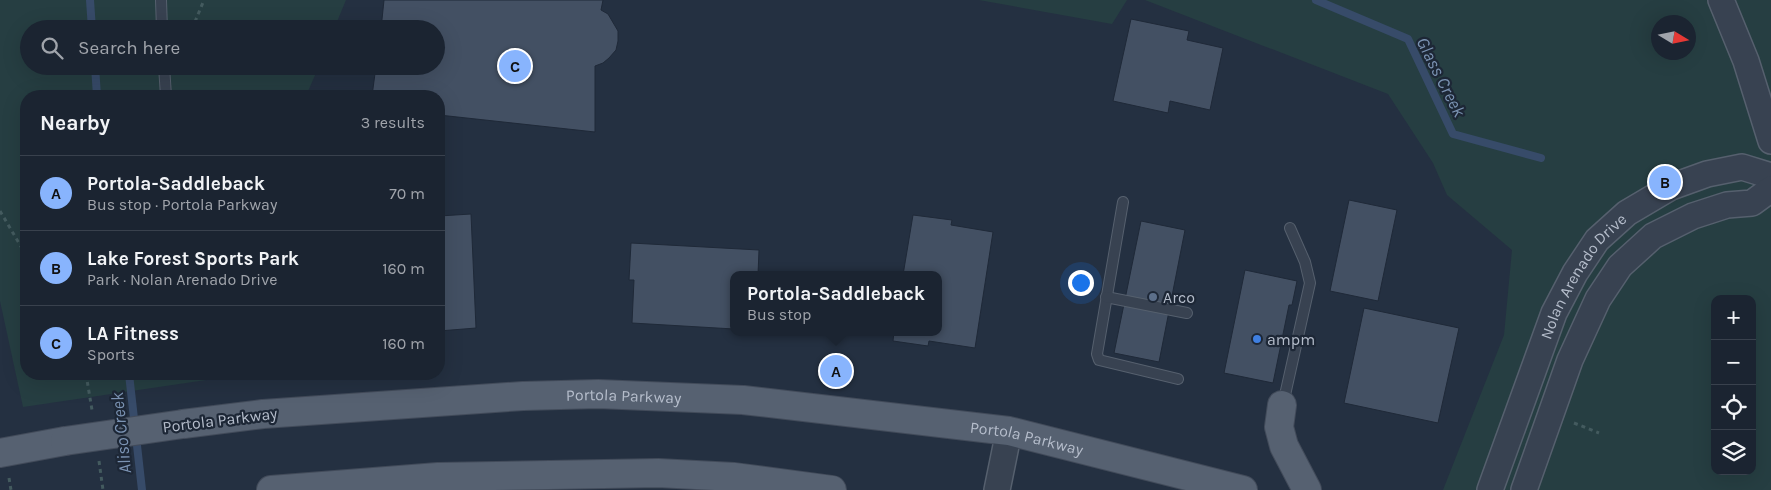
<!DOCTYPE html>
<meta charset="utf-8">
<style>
:root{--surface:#1b2431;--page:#28303d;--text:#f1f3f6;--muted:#a0a4ab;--line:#39414d;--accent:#88b4fd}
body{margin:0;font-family:Karla,sans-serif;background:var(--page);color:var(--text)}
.controls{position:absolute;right:15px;bottom:15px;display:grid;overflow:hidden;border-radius:10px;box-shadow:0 5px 20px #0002}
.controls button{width:45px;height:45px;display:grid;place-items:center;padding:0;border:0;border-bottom:1px solid var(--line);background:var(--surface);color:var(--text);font:25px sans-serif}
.compass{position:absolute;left:1651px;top:15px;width:45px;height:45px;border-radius:50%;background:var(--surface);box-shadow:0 5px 20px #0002;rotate:100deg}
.you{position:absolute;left:1080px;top:282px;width:18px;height:18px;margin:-12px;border:4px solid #fff;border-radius:50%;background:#1a73e8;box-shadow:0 0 0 8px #1a73e833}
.badge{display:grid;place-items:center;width:32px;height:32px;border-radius:50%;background:var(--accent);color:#111;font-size:16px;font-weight:700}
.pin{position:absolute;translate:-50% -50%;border:2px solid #fff;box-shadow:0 1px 5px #0006}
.popup{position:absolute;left:730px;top:271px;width:212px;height:65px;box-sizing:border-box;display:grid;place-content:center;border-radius:10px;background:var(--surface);filter:drop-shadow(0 1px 4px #0005);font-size:16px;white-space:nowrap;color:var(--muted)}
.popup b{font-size:19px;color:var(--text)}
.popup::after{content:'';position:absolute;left:50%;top:100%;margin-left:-10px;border:10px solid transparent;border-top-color:var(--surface)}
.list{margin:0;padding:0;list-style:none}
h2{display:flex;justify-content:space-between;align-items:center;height:65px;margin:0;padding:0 20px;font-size:21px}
h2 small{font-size:16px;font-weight:400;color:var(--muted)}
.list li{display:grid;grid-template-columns:32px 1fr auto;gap:15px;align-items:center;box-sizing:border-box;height:75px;padding:0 20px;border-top:1px solid var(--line)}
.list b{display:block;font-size:19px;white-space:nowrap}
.list p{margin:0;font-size:16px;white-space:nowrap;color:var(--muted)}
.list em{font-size:16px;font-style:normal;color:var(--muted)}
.icon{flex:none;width:28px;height:28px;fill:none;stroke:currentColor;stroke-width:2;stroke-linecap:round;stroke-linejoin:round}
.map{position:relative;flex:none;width:1771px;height:490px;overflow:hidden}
.search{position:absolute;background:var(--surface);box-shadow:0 5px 20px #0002;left:20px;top:20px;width:425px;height:55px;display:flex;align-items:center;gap:12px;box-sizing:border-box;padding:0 18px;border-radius:28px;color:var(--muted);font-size:19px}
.panel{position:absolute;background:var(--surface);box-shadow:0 5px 20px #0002;left:20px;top:90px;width:425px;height:290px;border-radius:20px}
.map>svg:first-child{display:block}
</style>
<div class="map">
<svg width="1771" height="490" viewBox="0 0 1771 490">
<rect width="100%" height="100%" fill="#243041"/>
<g fill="#263e42" fill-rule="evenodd">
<path d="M0,0H346L334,29H29V66H319L306,96H26V374H247L23,407L0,301Z"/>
<path d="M979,0H1127L1112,24Z"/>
<path d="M1145,0H1771V490H1443L1504,335L1512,250L1447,195L1433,163L1388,94ZM1658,22H1688V52H1658ZM1715,299H1752V471H1715Z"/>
</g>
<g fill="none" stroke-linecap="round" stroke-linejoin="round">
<g stroke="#374b69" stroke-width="8">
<path d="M90,0L92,29"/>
<path d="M1316,0L1408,39L1453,134L1541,158"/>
<path d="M95,66L97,96"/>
<path d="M129,374L142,490"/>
</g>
</g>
<g fill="#435063" stroke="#1f2938">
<path d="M384,0H603L601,10L608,14L618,31V41L616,50L609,58L603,63L595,66V132L439,115V96H372L376,66H436V29H381Z"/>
<path d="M1131,19L1189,31L1187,40L1223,48L1210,110L1170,101L1168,113L1113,101Z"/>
<path d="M1349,200L1397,210L1378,301L1330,291Z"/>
<path d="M471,214L476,328L439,331V216Z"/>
<path d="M913,215L952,220L951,225L993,232L975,348L929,341L928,346L893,341L894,332H938V275H903Z"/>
<path d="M1141,221L1185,230L1159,362L1114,353Z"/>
<path d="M631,243L759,250L758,275H734V329L632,323L634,280H629Z"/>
<path d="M1245,270L1297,281L1292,305H1289L1273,383L1224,373Z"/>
<path d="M1364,308L1459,328L1438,423L1344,403Z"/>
</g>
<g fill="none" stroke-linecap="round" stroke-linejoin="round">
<g stroke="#56606e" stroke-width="12">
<g id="service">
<path d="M161,0L162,29"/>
<path d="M164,66L166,96"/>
<path d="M1123,202L1097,354L1099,360L1178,379"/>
<path d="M1106,297L1187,313"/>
<path d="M1283,404L1310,283L1305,262L1290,228"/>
</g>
</g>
<g stroke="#56606e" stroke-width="28">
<g id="tertiary">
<path d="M1721,0L1746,61L1771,141"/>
<path d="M997,490L1009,431"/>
<path id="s1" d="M1490,490L1554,313L1575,273L1597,240L1627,213L1671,187L1707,174L1742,167L1771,176"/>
<path d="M1524,490L1570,360L1598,299L1620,266L1653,236L1693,216L1727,205L1752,203L1771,189"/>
</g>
</g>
<g stroke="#424b5a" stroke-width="30">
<g id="primary">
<path d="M1282,405L1279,427L1284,446L1307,490"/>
<path id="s2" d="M183,424L263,414L523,396L598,394L743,400L1009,431L1243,490"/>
<path d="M0,453L65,441"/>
<path d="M271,490L438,477L658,473L734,477L832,490"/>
</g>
</g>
<g stroke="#445b5f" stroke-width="3" stroke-dasharray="4 4" stroke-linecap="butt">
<path d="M192,29L204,0"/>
<path d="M0,211L26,255"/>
<path d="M86,374L92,410"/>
<path d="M1574,423L1599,433"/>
<path d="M99,461L103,490"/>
<path d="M9,478L11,490"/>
</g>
<use href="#service" stroke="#384251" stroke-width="10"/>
<use href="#tertiary" stroke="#384251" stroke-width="25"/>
<use href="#primary" stroke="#566171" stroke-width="28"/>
<g stroke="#424b5a" stroke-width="30" stroke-linecap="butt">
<path id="primary-bridge" d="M65,441L183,424"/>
</g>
<use href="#primary-bridge" stroke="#566171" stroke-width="28"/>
</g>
<circle fill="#5c6f8a" stroke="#1d2736" stroke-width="2" cx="1153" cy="297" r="5"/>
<circle fill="#3f7fe0" stroke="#1d2736" stroke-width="2" cx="1257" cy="339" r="5"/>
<g text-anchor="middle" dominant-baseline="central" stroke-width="4.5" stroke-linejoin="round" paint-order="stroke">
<g font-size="16" fill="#b5bdcb" stroke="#1d2736">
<text stroke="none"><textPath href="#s1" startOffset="235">Nolan Arenado Drive</textPath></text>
<text stroke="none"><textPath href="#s2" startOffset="442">Portola Parkway</textPath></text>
<text transform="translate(220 420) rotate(-7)">Portola Parkway</text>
<text stroke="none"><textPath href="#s2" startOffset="848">Portola Parkway</textPath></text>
</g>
<g font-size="16" fill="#b5bdcb" stroke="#1d2736" text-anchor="start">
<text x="1163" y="297">Arco</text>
<text x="1267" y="339">ampm</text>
</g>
<g font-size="18" font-style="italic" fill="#7b93b3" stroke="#1d2736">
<text transform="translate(1441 77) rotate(63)">Glass Creek</text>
<text transform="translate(121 433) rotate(-96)">Aliso Creek</text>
</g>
</g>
</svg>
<div class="controls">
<button>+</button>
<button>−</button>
<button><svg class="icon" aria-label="locate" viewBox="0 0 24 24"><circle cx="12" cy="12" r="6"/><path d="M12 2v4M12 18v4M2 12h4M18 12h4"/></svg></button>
<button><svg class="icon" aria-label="layers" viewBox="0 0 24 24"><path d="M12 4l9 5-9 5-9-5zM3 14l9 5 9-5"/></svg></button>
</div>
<svg class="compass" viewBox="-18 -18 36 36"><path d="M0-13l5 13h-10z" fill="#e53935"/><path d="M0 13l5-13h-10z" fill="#a0a4ab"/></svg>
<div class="you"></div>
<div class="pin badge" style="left:836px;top:371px">A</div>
<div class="popup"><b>Portola-Saddleback</b>Bus stop</div>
<div class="pin badge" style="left:1665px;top:182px">B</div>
<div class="pin badge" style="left:515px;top:66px">C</div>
<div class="search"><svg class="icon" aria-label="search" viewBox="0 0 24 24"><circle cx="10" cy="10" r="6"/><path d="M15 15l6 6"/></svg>Search here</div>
<section class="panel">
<h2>Nearby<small>3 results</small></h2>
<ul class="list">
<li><span class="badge">A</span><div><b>Portola-Saddleback</b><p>Bus stop · Portola Parkway</p></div><em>70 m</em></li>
<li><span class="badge">B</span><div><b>Lake Forest Sports Park</b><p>Park · Nolan Arenado Drive</p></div><em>160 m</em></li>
<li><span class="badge">C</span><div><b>LA Fitness</b><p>Sports</p></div><em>160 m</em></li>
</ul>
</section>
</div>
